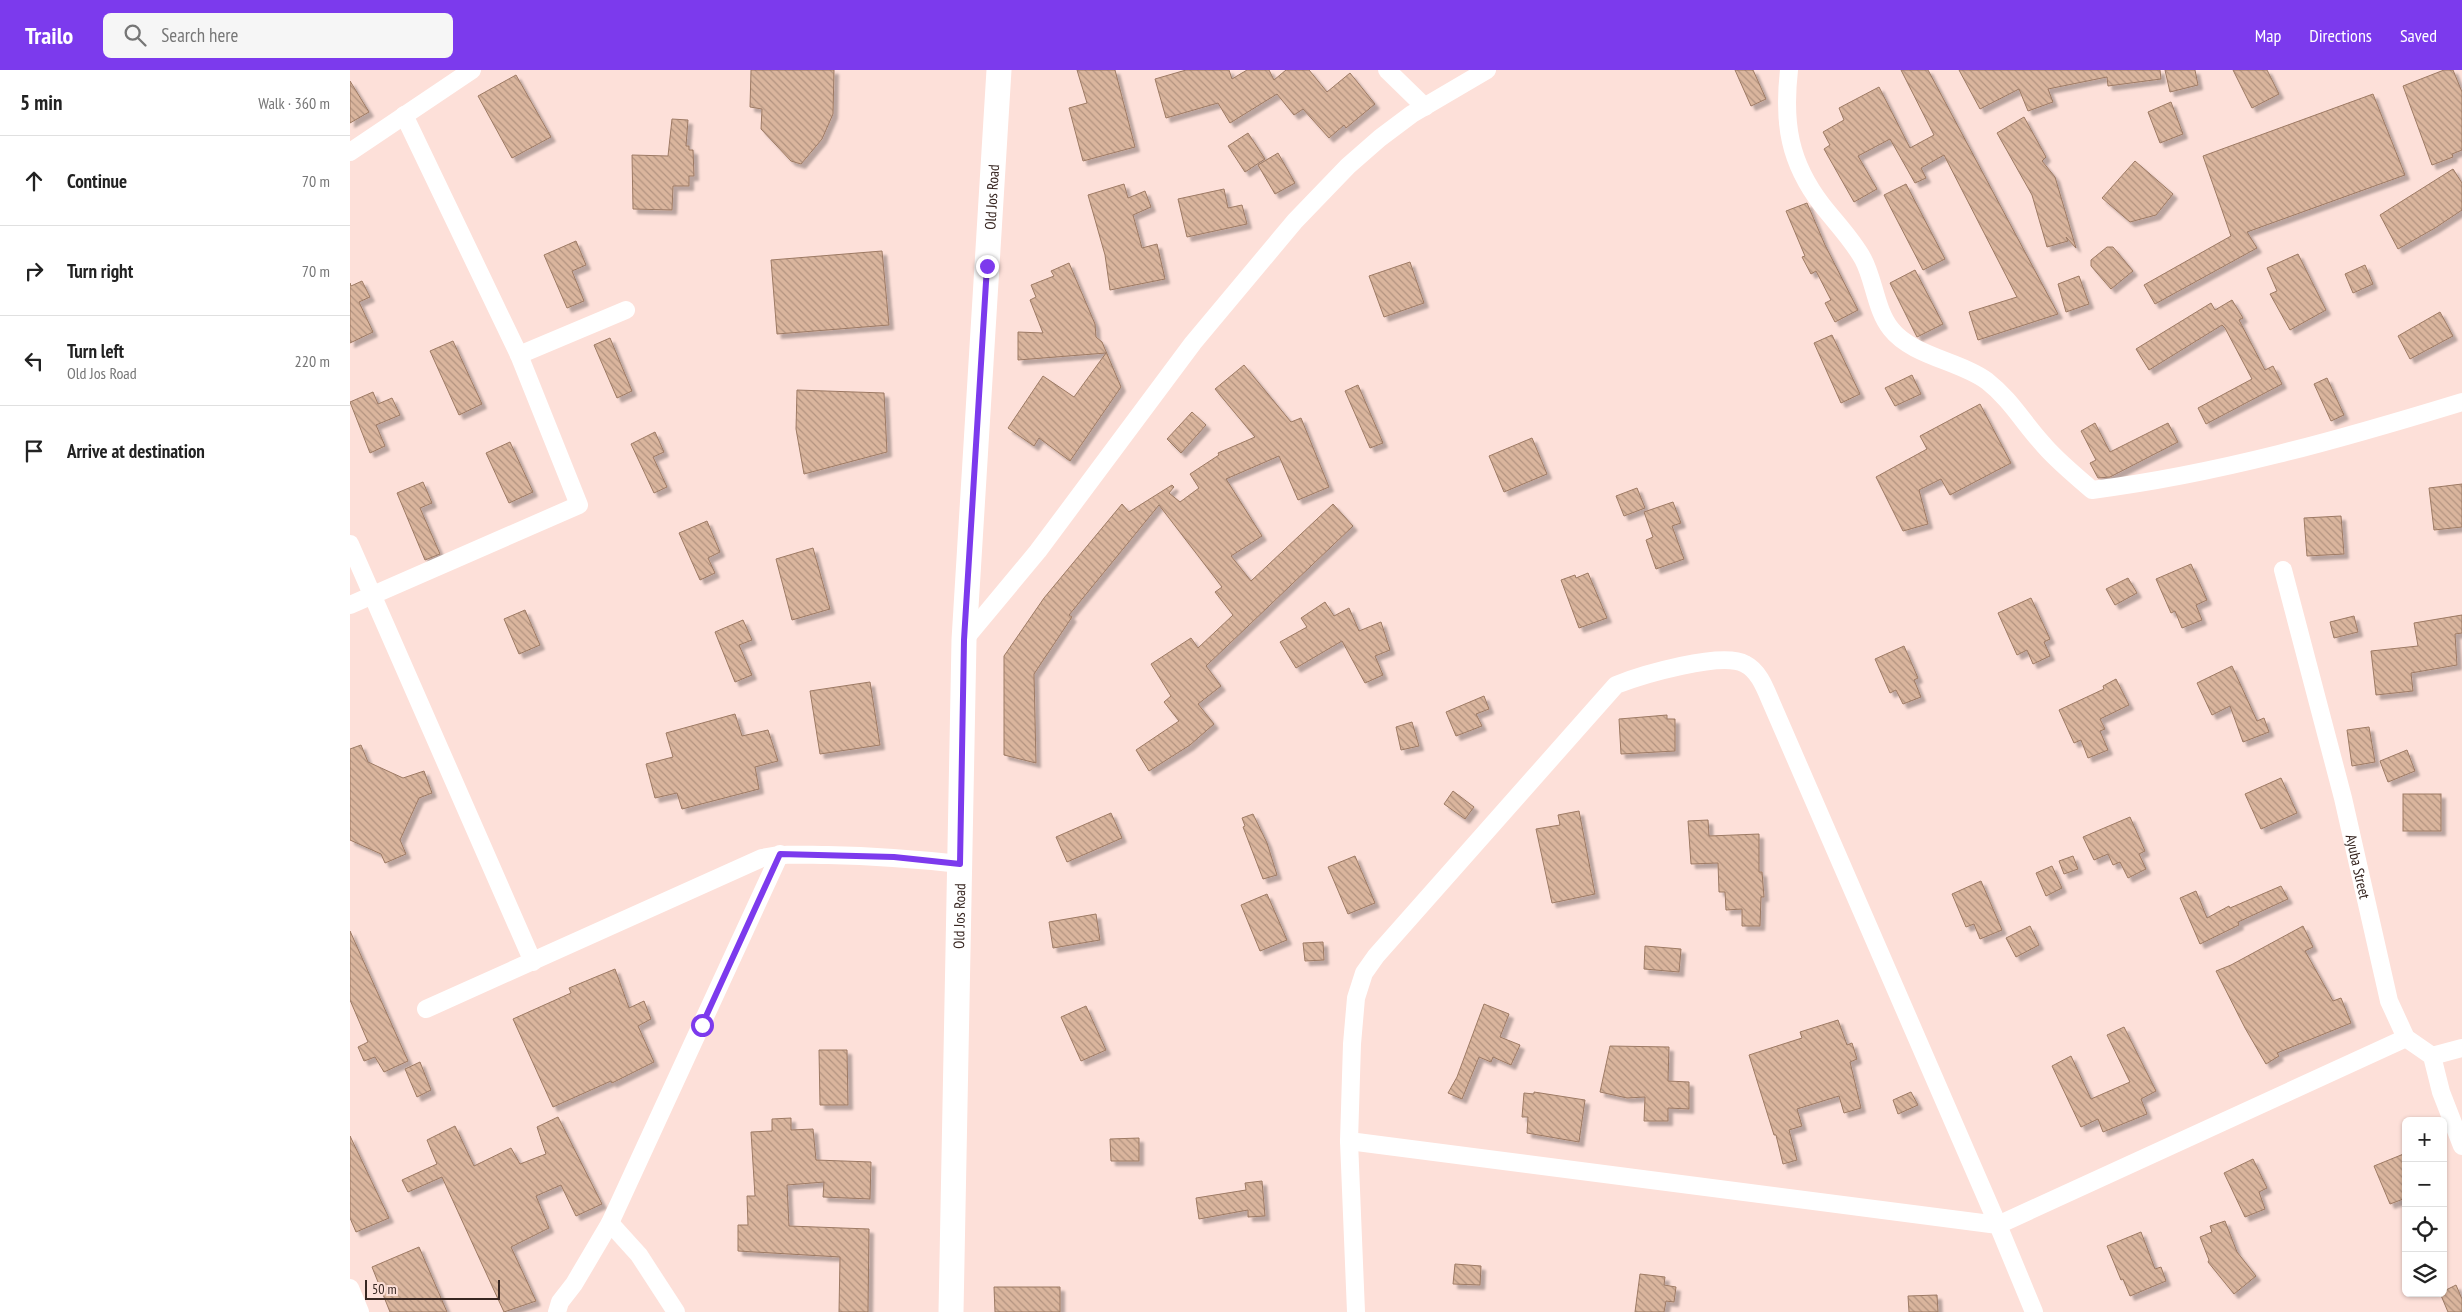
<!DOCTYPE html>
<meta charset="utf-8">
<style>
:root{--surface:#fff;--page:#f6f6f6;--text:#222;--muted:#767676;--line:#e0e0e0;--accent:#7c3aed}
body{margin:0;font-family:"PT Sans Narrow",sans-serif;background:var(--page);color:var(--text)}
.controls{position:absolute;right:15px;bottom:15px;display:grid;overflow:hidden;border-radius:8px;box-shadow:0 1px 4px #0004}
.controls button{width:45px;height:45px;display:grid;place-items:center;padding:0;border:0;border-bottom:1px solid var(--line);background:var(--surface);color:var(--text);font:25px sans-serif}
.scale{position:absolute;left:15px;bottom:12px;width:135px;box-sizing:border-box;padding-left:5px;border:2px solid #372621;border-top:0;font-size:14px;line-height:18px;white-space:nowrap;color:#372621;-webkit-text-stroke:4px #fde0d9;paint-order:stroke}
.stop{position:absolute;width:15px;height:15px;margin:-11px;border:4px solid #7c3aed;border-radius:50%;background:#fff}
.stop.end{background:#7c3aed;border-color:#fff;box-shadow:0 1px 5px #0008}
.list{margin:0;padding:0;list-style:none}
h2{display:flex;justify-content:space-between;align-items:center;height:65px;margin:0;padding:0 20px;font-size:21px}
h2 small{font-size:16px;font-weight:400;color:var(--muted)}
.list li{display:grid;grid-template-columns:32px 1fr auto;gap:15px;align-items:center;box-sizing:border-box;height:90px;padding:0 20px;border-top:1px solid var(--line)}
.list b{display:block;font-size:19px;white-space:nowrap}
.list p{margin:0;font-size:16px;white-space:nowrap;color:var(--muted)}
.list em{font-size:16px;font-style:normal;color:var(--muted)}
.icon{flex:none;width:28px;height:28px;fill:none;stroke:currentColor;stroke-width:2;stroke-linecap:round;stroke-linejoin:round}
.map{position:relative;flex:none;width:2112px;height:1242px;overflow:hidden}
header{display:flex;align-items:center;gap:30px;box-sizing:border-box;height:70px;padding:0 25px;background:var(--accent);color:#fff}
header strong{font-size:24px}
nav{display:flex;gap:28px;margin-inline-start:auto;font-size:18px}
.search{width:350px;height:45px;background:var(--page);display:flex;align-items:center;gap:12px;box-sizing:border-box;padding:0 18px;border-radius:8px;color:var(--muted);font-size:19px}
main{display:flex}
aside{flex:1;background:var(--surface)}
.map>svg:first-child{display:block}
</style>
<header>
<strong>Trailo</strong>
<div class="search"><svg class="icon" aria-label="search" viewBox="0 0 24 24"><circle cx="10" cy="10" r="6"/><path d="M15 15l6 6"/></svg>Search here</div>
<nav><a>Map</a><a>Directions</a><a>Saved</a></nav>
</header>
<main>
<aside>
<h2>5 min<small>Walk · 360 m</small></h2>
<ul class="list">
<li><svg class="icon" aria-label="ahead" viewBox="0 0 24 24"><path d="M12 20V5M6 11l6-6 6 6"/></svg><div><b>Continue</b></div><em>70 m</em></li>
<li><svg class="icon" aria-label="right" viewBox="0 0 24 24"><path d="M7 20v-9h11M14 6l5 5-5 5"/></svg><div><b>Turn right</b></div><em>70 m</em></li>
<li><svg class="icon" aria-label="left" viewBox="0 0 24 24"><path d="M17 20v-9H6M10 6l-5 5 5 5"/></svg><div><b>Turn left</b><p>Old Jos Road</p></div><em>220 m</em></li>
<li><svg class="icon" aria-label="arrive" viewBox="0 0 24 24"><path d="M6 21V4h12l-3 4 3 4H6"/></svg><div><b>Arrive at destination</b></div></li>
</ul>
</aside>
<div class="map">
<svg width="2112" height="1242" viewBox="0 0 2112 1242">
<defs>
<pattern id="building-back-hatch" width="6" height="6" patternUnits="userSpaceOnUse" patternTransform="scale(1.25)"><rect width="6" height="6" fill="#dab59d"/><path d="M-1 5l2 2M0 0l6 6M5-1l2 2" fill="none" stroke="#b29380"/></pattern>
<filter id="shadow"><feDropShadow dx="4.5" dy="4.5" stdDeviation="1" flood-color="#0004"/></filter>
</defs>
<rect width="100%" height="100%" fill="#fde0d9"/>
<g fill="url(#building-back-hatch)" stroke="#9d7a64" filter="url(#shadow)">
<path d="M401,0H484L483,44L472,69L451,94L441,91L411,59L412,39L400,37Z"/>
<path d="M727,0H765L785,77L733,91L719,38L737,33Z"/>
<path d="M836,0H879L882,9L897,0H919L924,10L936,0H959L977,22L1000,3L1025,34L996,58L994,55L979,68L953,39L944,45L927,24L880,53L868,33L816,48L805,9Z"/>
<path d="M1385,0H1403L1416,29L1401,36Z"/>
<path d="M1551,0H1578L1708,244L1628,270L1619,242L1667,227L1594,85L1571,98L1576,108L1565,113L1540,69L1508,86L1527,119L1504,132L1474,79L1480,75L1473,62L1494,50L1489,38L1529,17L1560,78L1584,65Z"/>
<path d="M1609,0H1810L1811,9L1758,16L1757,7L1698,19L1703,32L1678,41L1669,19L1630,39Z"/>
<path d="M1815,0H1845L1848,15L1820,22Z"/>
<path d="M1883,0H1917L1929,24L1902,38Z"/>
<path d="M2094,0H2103L2112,22V80L2102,84L2103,87L2082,95L2053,16Z"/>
<path d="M166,5L201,67L162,88L128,26Z"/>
<path d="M0,11L19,42L0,53Z"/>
<path d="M2023,24L2055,105L1897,162L1907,178L1805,234L1794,215L1881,166L1853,86Z"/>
<path d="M1821,32L1833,64L1810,73L1798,42Z"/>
<path d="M1674,47L1696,87L1692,91L1705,107L1726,178L1716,167L1718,171L1697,177L1682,125L1647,63Z"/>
<path d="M322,49L338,50L336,76H339V80H343L344,106H339V116H323L322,140L283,139L282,85L318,86Z"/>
<path d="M898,63L915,89L895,102L878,76Z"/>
<path d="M928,83L945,113L925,124L908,95Z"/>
<path d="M1785,91L1823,124L1806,145L1780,152L1752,128Z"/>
<path d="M2103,99L2112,113V140L2085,158L2048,179L2030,145Z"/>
<path d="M774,114L778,128L795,121L801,137L783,145L792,178L807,174L815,209L760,220L755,185L738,125Z"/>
<path d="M1556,114L1595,189L1573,200L1534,125Z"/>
<path d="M874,119L878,138L892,135L897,154L837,167L828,129Z"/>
<path d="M1457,133L1475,175L1508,240L1485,252L1475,233L1481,230L1466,201L1461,204L1452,187L1455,186L1436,141Z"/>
<path d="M226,171L236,195L222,201L234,231L217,238L194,185Z"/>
<path d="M1757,177H1763L1783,201L1761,219L1741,196V190Z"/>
<path d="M532,181L539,255L427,264L421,190Z"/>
<path d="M1948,184L1976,240L1940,260L1920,224L1927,221L1917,198Z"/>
<path d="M1060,192L1074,233L1034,247L1019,206Z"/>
<path d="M719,193L745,254L746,267L752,272L771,317L720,391L689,368L684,376L658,358L693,306L724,327L756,283L668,290V262L693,263L680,230L686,227L681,215L704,206L701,201Z"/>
<path d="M2015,195L2023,214L2003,223L1995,204Z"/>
<path d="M1565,200L1593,254L1567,267L1540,213Z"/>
<path d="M1729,206L1739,234L1716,242L1708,214Z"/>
<path d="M12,211L20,227L9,232L23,262L0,273V213L1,216Z"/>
<path d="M1882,230L1893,248L1889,250L1915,300L1923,296L1932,314L1856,354L1848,338L1902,309L1875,258L1872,255L1799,300L1786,279L1861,233L1865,240Z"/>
<path d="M2090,242L2103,266L2060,289L2048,266Z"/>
<path d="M1482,265L1510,324L1491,333L1464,273Z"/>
<path d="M260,268L282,321L267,328L244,275Z"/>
<path d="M103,271L132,334L109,345L80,281Z"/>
<path d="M894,295L941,352L951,348L979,417L948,430L929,386L876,409L912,466L881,486L901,511L983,434L1003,456L856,596L871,616L848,634L864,654L840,675L799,701L786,680L829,651L814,632L821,626L801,594L841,568L848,578L883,545L865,522L872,517L809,435L719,545L722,547L684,604L686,693L654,685V586L694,528L772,434L779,442L822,415L824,417L819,423L830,432L849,418L840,404L869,385L868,383L905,367L865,319Z"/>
<path d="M1562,305L1571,324L1545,336L1535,318Z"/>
<path d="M1977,308L1994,345L1981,351L1964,314Z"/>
<path d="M1008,315L1033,373L1020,378L995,321Z"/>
<path d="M447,320L534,323L537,382L454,404L446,359Z"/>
<path d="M23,322L28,334L42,328L50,345L26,355L35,376L20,383L0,332Z"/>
<path d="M1630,334L1661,393L1600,425L1591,409L1569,420L1578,454L1553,461L1526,407L1577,379L1570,366Z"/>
<path d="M842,342L856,355L831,383L817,369Z"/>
<path d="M1745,353L1760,382L1818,353L1828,372L1760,407L1748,408L1740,393L1746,390L1731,361Z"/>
<path d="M305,362L314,382L303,387L317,417L304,423L281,374Z"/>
<path d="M1182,368L1197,404L1154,422L1139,386Z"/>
<path d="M160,372L183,422L159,433L136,383Z"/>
<path d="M73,412L82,433L70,438L90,484L75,490L47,423Z"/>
<path d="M2112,414V457L2084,460L2079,418Z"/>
<path d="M1287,418L1295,438L1274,446L1266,426Z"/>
<path d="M1323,432L1331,453L1322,456L1334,489L1306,499L1296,470L1303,467L1294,442Z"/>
<path d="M1991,446L1994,484L1957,486L1954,448Z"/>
<path d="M357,451L370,482L358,488L365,503L350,510L329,463Z"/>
<path d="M463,478L480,539L442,550L426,489Z"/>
<path d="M1841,494L1857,530L1846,535L1852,550L1832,558L1825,541L1821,543L1806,509Z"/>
<path d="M1238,503L1257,548L1229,558L1211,510L1225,505L1226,508Z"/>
<path d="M1778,508L1787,523L1765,535L1756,519Z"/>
<path d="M1681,528L1700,569L1694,572L1700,586L1683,594L1677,580L1667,585L1648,543Z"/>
<path d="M975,532L984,546L999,538L1009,561L1031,552L1040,580L1025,586L1033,605L1015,613L992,571L946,598L930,572L957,557L951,548Z"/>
<path d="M175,540L190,575L169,584L154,549Z"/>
<path d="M2112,545V563L2105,564L2107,595L2061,603L2063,621L2026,625L2021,581L2068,576L2064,553Z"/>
<path d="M2004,546L2008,562L1984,568L1980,552Z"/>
<path d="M393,550L402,570L389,575L402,605L385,612L365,562Z"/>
<path d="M1554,576L1568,608L1564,610L1571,627L1553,634L1546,620L1540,623L1525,589Z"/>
<path d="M1882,596L1907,651L1914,648L1919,662L1893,672L1880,636L1862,645L1847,613Z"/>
<path d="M1766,609L1779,635L1750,649L1755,659L1750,661L1758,680L1738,688L1731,670L1724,673L1709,640L1754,619L1753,616Z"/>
<path d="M520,612L530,675L470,684L460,621Z"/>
<path d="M1134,626L1139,639L1126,644L1132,656L1106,666L1096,642Z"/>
<path d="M385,644L392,666L418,660L428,691L405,697L409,719L332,739L327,723L305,728L296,694L323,687L316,663Z"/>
<path d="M1317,645V649H1325V681L1271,684L1269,649Z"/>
<path d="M1062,652L1069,676L1051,680L1046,657Z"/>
<path d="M2019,657L2025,692L2002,696L1997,660Z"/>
<path d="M11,675L18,692L53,708L74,701L82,723L69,728L50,770L56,784L35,793L31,784L0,770V679Z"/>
<path d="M2057,680L2065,701L2038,712L2030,691Z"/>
<path d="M1931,708L1947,743L1911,759L1895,724Z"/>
<path d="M1103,721L1124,737L1115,749L1094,734Z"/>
<rect x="2053" y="724" width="38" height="37"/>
<path d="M1229,741L1245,824L1202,833L1186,759L1210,755L1208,745Z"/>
<path d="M761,743L772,768L717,792L706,767Z"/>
<path d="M903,744L917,773L927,805L913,809L893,757L895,756L892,748Z"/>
<path d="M1780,747L1795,781L1789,784L1796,799L1778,808L1770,792L1763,795L1758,784L1744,790L1733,767Z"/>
<path d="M1358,750L1359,766L1409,764V802H1412L1414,827H1411L1410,856H1392V839L1376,840L1375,822H1369L1368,793L1341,794L1338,751Z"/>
<path d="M1005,786L1025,833L998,844L978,797Z"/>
<path d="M1723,786L1728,799L1714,804L1709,791Z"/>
<path d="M1702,796L1712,818L1696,826L1686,803Z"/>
<path d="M1631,811L1652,860L1630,869L1624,854L1616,857L1602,824Z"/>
<path d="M1931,816L1938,829L1888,852L1889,855L1850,874L1830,828L1846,821L1857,848L1879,836L1880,838Z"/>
<path d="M917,824L937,870L910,881L891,835Z"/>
<path d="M746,844L750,870L703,878L699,852Z"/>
<path d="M1680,856L1689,875L1666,887L1656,868Z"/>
<path d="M1953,856L1963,877L1955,881L1983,931L1991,928L2001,953L1927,983L1929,986L1916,994L1895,958L1866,901L1881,895Z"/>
<path d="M0,861L58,991L34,1002L25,987L14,991L8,977L18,972L0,930Z"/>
<path d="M973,872L974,890L955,891L953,873Z"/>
<path d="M1295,876L1331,879L1329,902L1294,899Z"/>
<path d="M265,899L279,938L294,931L301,949L288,956L304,992L262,1013L261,1011L203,1037L163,949L221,923L219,918Z"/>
<path d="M1134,934L1159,944L1150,967L1170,975L1161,995L1143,987L1141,992L1129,987L1112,1029L1098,1023L1107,1007Z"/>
<path d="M736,936L756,980L731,991L711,947Z"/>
<path d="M1488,950L1497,975L1502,973L1507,989L1500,992L1511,1038L1494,1043L1489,1026L1447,1039L1452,1056L1439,1060L1447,1090L1433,1094L1426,1065H1424L1399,985L1452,968L1450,962Z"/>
<path d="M1774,957L1806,1021L1791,1029L1797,1044L1753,1062L1748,1049L1731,1057L1702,996L1721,986L1741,1029L1780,1012L1757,965Z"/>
<path d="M1260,976L1319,977L1318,1011L1339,1012V1039L1318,1038V1051H1294L1295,1027L1277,1028L1250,1022Z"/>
<path d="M469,980H497L498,1035H470Z"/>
<path d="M70,992L81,1020L67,1027L55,999Z"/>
<path d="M1184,1022L1235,1030L1229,1072L1177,1063L1178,1047H1172L1174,1023L1184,1024Z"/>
<path d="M1561,1022L1568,1035L1548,1044L1543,1030Z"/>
<path d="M208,1047L252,1134L226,1146L211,1115L186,1126L199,1158L161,1177L186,1231L154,1242L92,1107L58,1122L52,1110L87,1094L77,1070L105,1056L124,1096L161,1078L170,1094L196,1084L187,1057Z"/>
<path d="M441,1048V1060L463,1059L466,1090L521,1092L520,1129L473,1127L474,1112L437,1115L439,1156L519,1159L518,1242H489L490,1187L388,1181V1155H398L397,1126H405L401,1062L422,1061V1049Z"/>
<path d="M0,1066L39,1148L6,1162L0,1148Z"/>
<path d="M789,1068V1091H761L760,1069Z"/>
<path d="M2056,1083V1128L2040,1134L2024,1096Z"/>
<path d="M1903,1089L1917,1118L1909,1122L1915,1139L1895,1147L1874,1103Z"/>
<path d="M912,1111L915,1146L898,1147V1140L849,1149L846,1128L896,1120L895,1113Z"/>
<path d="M1875,1151L1887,1182L1906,1206L1884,1224L1858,1192L1859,1190L1850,1167L1862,1162L1860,1156Z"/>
<path d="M1791,1162L1805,1199L1811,1197L1816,1211L1780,1226L1773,1209L1771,1210L1757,1176Z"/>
<path d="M69,1177L97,1242H40L22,1197Z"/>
<path d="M1105,1194L1131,1196L1130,1215L1103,1214Z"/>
<path d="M1290,1204L1315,1207L1314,1215L1326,1217L1324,1232L1316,1231L1314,1242H1285Z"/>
<path d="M2106,1215L2112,1229V1242H2098L2090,1223Z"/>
<path d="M644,1217H710V1242H645Z"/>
<path d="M1587,1225L1588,1242H1559L1558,1226Z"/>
</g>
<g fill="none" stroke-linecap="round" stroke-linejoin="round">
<g stroke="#fff" stroke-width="18">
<path d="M1037,0L1075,37"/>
<path d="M1439,0C1433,53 1439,92 1472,135C1486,153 1502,169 1513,189C1524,209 1526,241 1541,259C1562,286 1610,291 1637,311C1660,329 1673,352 1692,373C1706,390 1725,405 1742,420C1868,404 1991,369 2112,332"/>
<path d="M0,82L122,0"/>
<path d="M169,285L276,240"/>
<path d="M0,474L183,892"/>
<path id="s1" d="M1933,500L1993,728L2039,931L2056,968L2082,986L2091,1022L2112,1076"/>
<path d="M0,535L229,435L169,285L54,45"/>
<path d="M614,570L688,481L843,273L945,151L998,96L1030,68L1062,44L1137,0"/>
<path d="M76,939L412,788C434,783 455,785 478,785C522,786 565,789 610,794"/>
<path d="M2082,986L2112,978"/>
<path d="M999,1071L1648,1155L2056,968"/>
<path d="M260,1153L289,1185L326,1242"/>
<path d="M0,1218L10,1242"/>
<path d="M207,1242L210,1232L224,1214L260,1153L430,784"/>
<path d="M1006,1242L999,1071L1002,974L1006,928L1014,903L1026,886L1266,615C1291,605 1372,581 1395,594C1409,601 1415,618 1421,632L1648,1155L1684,1242"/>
</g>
<path stroke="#fff" stroke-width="25" id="s2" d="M601,1242L614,570L649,0"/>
</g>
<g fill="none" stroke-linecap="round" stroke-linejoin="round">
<path stroke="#7c3aed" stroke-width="6" d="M352,955L430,784L544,787L610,794L614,570L637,196"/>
</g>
<g text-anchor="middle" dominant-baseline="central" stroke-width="4.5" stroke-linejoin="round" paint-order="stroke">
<g font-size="15" fill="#372621" stroke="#fde0d9">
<text stroke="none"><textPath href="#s2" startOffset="1116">Old Jos Road</textPath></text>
<text stroke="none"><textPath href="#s1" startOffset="306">Ayuba Street</textPath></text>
<text stroke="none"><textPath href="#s2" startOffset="396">Old Jos Road</textPath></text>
</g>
</g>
</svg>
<div class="controls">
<button>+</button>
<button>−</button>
<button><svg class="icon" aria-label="locate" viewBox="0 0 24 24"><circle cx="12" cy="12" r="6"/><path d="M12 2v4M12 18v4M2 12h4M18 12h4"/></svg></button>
<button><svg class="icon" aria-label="layers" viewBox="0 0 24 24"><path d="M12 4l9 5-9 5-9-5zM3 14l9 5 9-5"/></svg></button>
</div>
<div class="scale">50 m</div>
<div class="stop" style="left:352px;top:955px"></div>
<div class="stop end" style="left:637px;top:196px"></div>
</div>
</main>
